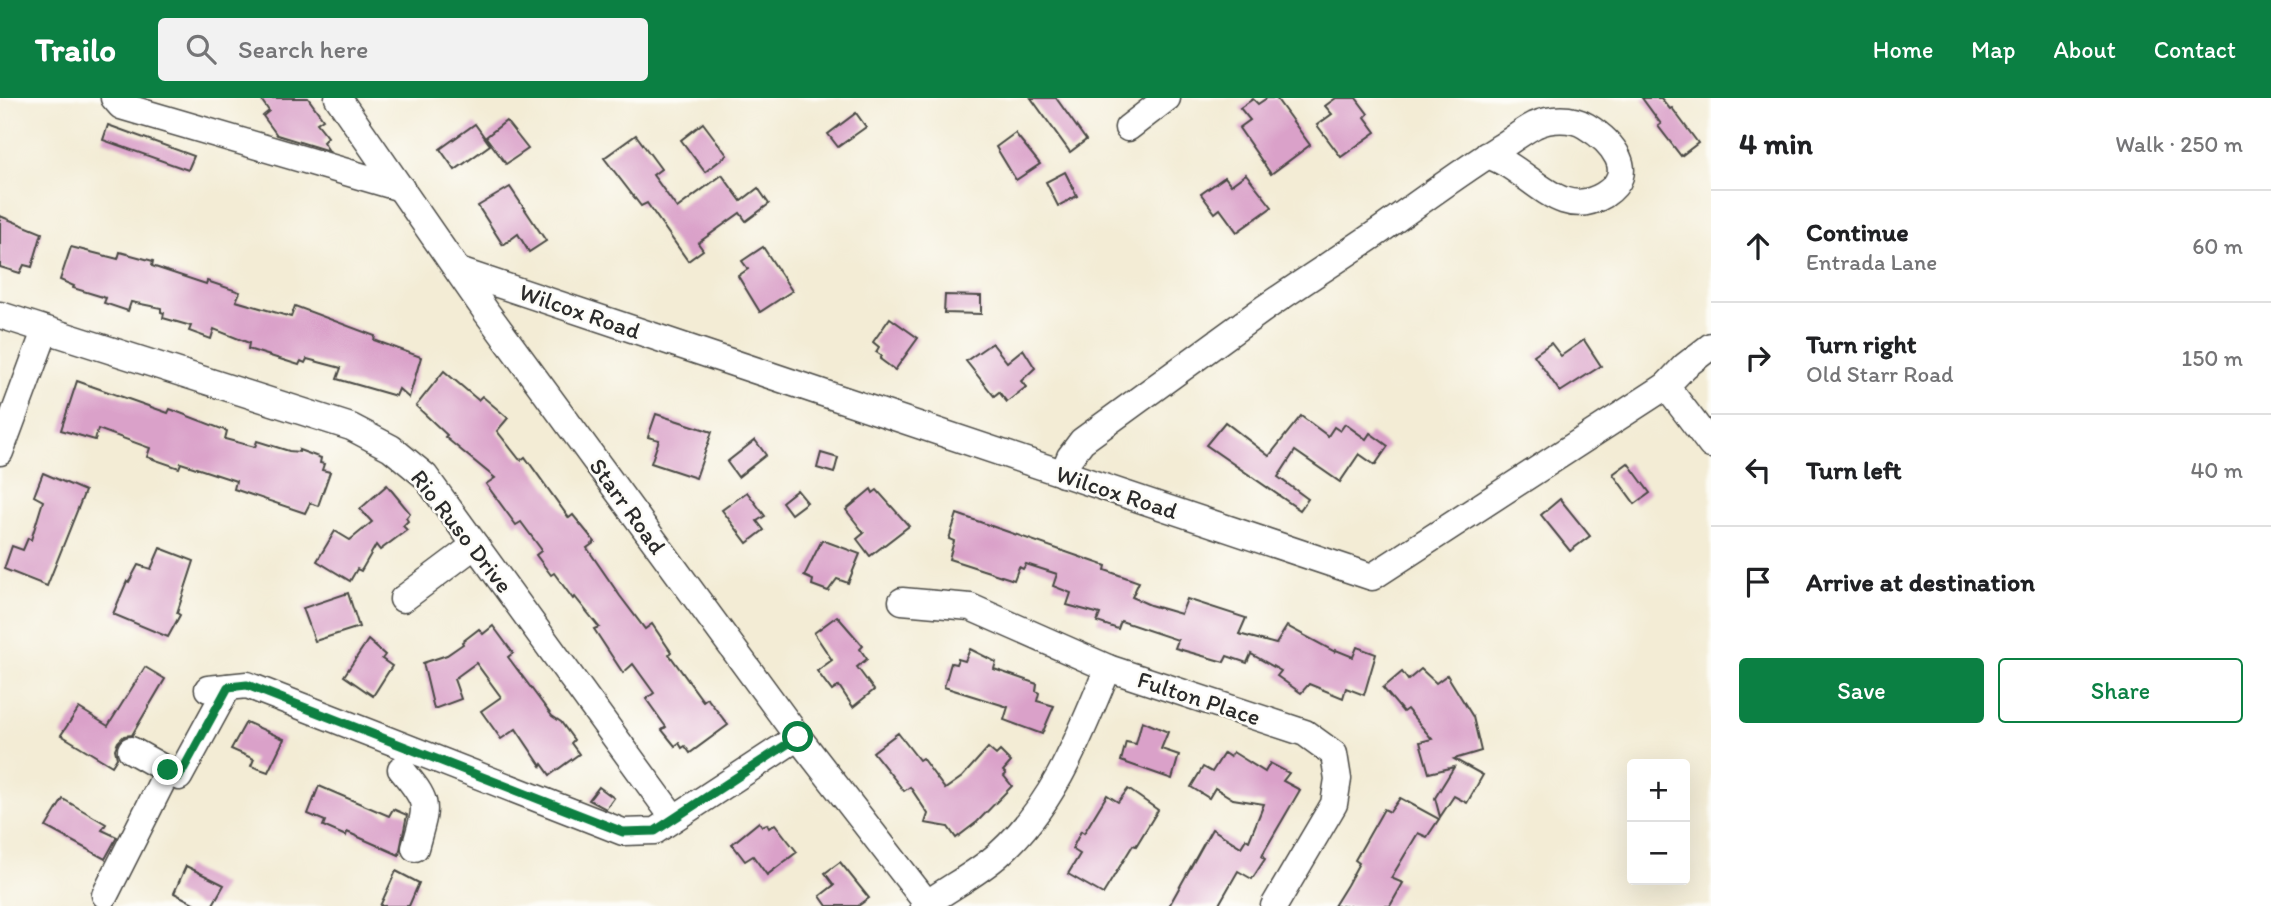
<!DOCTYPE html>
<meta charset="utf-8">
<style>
:root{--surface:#fff;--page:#f2f2f2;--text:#202124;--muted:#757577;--line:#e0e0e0;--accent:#0b8043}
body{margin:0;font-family:Itim,sans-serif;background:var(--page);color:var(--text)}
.controls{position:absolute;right:21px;bottom:21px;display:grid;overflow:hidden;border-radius:7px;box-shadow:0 7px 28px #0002}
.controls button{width:63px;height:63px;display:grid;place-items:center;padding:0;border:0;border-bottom:2px solid var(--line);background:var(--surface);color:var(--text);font:35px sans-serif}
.stop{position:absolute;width:21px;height:21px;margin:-16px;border:5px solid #0b8043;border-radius:50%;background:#fff}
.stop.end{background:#0b8043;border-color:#fff;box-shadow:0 2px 7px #0008}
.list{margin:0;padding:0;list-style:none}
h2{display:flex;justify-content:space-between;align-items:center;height:91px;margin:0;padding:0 28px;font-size:30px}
h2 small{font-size:23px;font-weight:400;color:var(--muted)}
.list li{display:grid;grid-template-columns:46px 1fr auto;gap:21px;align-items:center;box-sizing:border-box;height:112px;padding:0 28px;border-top:2px solid var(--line)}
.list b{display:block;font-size:26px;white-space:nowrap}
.list p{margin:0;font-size:23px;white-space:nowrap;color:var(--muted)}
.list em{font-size:23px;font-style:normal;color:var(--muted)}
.actions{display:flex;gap:14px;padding:21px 28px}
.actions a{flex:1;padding:16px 0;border:2px solid var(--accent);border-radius:7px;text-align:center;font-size:24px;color:var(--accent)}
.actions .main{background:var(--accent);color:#fff}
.icon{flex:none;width:38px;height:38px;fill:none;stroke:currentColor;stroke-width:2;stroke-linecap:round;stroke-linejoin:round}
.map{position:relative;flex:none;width:1711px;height:808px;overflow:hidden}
header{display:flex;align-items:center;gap:42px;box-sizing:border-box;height:98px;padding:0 35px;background:var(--accent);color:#fff}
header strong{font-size:33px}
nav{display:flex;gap:38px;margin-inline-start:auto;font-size:24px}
.search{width:490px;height:63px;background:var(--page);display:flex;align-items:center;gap:18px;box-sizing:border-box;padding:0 24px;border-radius:7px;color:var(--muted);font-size:26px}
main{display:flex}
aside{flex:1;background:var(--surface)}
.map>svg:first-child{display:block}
</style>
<header>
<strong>Trailo</strong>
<div class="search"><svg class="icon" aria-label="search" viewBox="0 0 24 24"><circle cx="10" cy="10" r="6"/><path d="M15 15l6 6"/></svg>Search here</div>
<nav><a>Home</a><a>Map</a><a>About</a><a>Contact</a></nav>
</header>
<main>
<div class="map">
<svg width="1711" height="808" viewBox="0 0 1711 808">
<rect width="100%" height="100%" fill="#fdfcf7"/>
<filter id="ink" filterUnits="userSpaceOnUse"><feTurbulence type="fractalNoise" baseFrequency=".0143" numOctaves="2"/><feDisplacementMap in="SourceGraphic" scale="14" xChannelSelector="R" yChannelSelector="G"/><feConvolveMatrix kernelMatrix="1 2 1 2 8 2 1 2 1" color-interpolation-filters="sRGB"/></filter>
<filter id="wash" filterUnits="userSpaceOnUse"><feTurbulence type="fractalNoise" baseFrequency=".00686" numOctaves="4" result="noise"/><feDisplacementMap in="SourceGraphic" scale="28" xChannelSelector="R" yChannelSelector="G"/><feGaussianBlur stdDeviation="1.57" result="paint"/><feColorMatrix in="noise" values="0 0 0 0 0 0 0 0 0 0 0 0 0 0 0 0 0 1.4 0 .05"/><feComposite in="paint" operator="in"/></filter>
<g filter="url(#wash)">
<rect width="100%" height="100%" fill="#f3ecd5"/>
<g id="blocks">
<g fill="#daa1c9">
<path d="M260,0H308L323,21L317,25L328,39L323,44L329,53L277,37L263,18L269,13Z"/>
<path d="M1031,0H1056L1086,42L1070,54Z"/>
<path d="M1267,0H1276L1310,47L1271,76L1239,30L1250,22L1240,10L1253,1L1258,6Z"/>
<path d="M1336,0H1356L1368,16L1365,19L1376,34L1341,59L1317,27L1332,16L1325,8Z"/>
<path d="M1642,0H1661L1670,11L1672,10L1698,45L1681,58L1658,28L1661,26Z"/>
<path d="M856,15L866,29L838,49L828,36Z"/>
<path d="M506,23L528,51L506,66L486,39Z"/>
<path d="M703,25L727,57L705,74L681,42Z"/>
<path d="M475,26L490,47L455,72L440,51Z"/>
<path d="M108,27L194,58L188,72L103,42Z"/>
<path d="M1015,35L1040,66L1016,82L996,49Z"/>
<path d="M636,37L661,71L653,77L677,110L722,77L741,103L758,90L769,106L746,123L740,115L698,145L703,152L688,163L647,105L641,108L604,60Z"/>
<path d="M1065,74L1077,98L1058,108L1046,84Z"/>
<path d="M1246,76L1272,109L1237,134L1220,111L1215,115L1201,96L1225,79L1231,87Z"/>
<path d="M510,89L546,143L529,154L518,136L503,147L478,108Z"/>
<path d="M0,118L42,135L32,169L24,167L20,175L0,169Z"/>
<path d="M71,149L118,161L120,154L153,163L152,168L206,186L207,183L240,194L236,203L291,219L295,208L375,238L374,242L421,259L409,300L399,291L396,298L337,281L341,270L307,261L305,265L301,263L299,267L248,251L249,245L214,231L211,241L189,233L191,228L163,220L164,215L161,214V210L131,204L128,213L104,205L106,200L73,190L74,188L60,182Z"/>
<path d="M763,149L792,193L760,214L738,178L748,171L742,163Z"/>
<path d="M945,197L981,198V216L944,215Z"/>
<path d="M890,220L918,240L895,272L880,261L882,258L876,254L879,249L873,244Z"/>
<path d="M1584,242L1601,268L1560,294L1534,257L1551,245L1561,258Z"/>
<path d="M992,245L1007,264L1023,251L1035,270L1021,283L1026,289L1007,304L999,294L994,298L966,263Z"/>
<path d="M444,273L478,302L482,298L508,320L497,333L519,361L521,362L525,359L569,420L573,417L595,444L587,450L620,498L645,531L652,526L671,554L669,556L703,603L707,600L728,627L690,655L685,648L682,650L679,645L675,648L662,632L666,629L646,601L654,595L633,566L623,575L594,531L599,529L575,499L573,501L554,475L551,477L536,457L541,453V451L521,424L516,427L486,386L495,380L445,339L447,337L416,308Z"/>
<path d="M77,283L168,315L170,311L227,333L225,341L255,349L257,343L289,353L299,354V352L321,360L320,365L324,366L322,372L330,374L318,408L310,405L305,415L234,391L236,383L181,365L179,370L147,359L150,350L98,331L95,342L61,332Z"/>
<path d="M656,316L712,334L696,380L651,365L659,342L648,339Z"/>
<path d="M1301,318L1328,338L1334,329L1340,333L1345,326L1366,341L1370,335L1388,348L1375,367L1359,356L1340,384L1295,353L1278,379L1308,401L1300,412L1206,347L1225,324L1269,358Z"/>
<path d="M755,342L766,357L738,379L727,364Z"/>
<path d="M821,355L838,360L834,375L817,370Z"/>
<path d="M1628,365L1650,395L1635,406L1613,376Z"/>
<path d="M43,375L85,393L47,488L4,471L12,448L23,452L28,440L31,442L43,403L34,398Z"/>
<path d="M387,387L410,415L406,420L408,423L403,428L407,432L380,452L376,447L361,473L357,471L350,483L317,463L335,433L350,442L372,424L360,411Z"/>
<path d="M871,391L873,395L877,392L909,428L870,458L857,441L864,435L846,412Z"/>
<path d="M797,392L807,404L791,416L782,404Z"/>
<path d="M747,394L765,418L757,423L764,432L747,445L722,412Z"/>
<path d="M1560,401L1590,438L1570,453L1541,417Z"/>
<path d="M957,416L1106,468L1105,472L1139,484L1132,499L1150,507L1181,516L1187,501L1246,520L1239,536L1276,546L1287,528L1335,554L1336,552L1353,559L1357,549L1376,556L1364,597L1346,590L1343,600L1309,586L1301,595L1277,578L1281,573L1251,556L1247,565L1227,558L1224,564L1175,550L1178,542L1121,523L1118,531L1097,524L1100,516L1067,507L1071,495L1053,488L1057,476L1026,466L1023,471L1019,469L1014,482L949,461L954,443L949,441Z"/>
<path d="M822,442L860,456L848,485L837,481L828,493L812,487L813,482L804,478Z"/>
<path d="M160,450L194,463L177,515L180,517L168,539L113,516L127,483L129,484L138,467L151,471Z"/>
<path d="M348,495L359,529L315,543L303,510Z"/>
<path d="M837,518L863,548L860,551L867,561L857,569L874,592L853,609L839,588L832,593L817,573L832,562L814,535Z"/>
<path d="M493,528L513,555L508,559L552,618L561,624L574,642L571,645L579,656L550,677L542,666L541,668L516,631L501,641L481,613L501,599L476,565L454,581L461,601L434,611L423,565L447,557L463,546L462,544L479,531L483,536Z"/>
<path d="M368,542L385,557L382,561L392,568L373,598L344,578Z"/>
<path d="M970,551L996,564L994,571L1037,586L1036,593L1039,595L1037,603L1054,608L1042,636L1004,622L1008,609L944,589L951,565L956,566L958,561L965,563Z"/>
<path d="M145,569L165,581L132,637L124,638L118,644L115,651L117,660L112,668L61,637L79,610L108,628Z"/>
<path d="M1421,571L1436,585L1447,577L1473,619L1481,653L1454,661L1483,677L1467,705L1454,698L1440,719L1435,700L1454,669L1429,675L1420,644L1432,641L1407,611L1403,614L1383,590L1402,574L1408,582Z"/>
<path d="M1142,623L1168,634L1161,651L1179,657L1172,681L1121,663L1126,644L1136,646Z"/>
<path d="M246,624L284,641L268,674L251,668L254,661L231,651Z"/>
<path d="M898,635L919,662L922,660L945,691L962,679L988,650L996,657L1000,653L1011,664L1003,673L1006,676L1004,678L1012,688L977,724L956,740L948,729L925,725L928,716L910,689L904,693L873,654Z"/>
<path d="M1233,654L1265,674L1270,665L1289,675L1283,683L1300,692L1265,752L1262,759L1265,761L1252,781L1238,773L1218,808H1169L1212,731L1241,749L1246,741L1249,743L1264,706L1233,701L1215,690L1209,700L1191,689L1203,669L1212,674L1224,655L1230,659Z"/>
<path d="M319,688L389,718L393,711L407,717L399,757L347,734L346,738L323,728L325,723L308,716Z"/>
<path d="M599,689L614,700L606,711L589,702Z"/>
<path d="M1128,691L1158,712L1136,748L1133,747L1103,796L1068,776L1080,756L1072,751L1081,733L1084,735L1107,697L1118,704Z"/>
<path d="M1400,700L1439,721L1427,739L1418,735L1391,780L1403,785L1390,808H1334L1347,787L1359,765L1355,762L1384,711L1390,714Z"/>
<path d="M63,701L106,726L102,732L117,739L105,761L46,729Z"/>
<path d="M759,724L762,728L767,726L769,730L775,726L797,754L767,777L753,758L745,763L732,746Z"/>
<path d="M840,764L869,800L858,808H827L820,798L834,787L825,775Z"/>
<path d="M186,768L224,787L212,808H199L174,795Z"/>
<path d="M396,773L419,785L409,808H380Z"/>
</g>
</g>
</g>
<g filter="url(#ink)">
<use href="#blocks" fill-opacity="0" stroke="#494844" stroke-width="2"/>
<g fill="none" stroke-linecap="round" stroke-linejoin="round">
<g stroke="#494844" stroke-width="29">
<g id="minor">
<path d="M114,0L121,8L401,90"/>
<path d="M338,0L487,215L798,639L929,808"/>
<path d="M1128,30L1167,0"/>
<path d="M459,173L1372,479L1666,288L1711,347"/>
<path d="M0,217L351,329L391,350L425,378L673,719"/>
<path d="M1666,288L1685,268L1711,248"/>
<path d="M0,354L45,233"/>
<path d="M1063,376L1070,359L1082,343C1142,300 1202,255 1262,212C1301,185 1342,159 1381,132C1420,104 1459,75 1499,50C1511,43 1523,33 1535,27C1550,20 1572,19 1586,28C1611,43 1640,74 1604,97C1558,125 1530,70 1487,57"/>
<path d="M403,501L475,447"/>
<path d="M902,503L970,509L1108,570L1305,635L1334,656L1338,681L1334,706L1274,808"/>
<path d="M208,591L247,587L623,734L655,733L798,639"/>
<path d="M131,652L179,679L228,589"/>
<path d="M401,671C431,707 427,706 415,750"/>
<path d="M105,797L168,672"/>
<path d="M924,808C948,790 977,776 999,756C1055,706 1080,637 1108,570"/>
</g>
</g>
<use href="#minor" stroke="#fff" stroke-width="26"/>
</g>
</g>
<g fill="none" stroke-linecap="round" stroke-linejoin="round" filter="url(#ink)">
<path stroke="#0b8043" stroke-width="9" d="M168,672L179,679L228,589L247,587L623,734L655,733L798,639"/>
</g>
<g text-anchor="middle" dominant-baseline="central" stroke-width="5" stroke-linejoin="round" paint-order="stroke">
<g font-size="24" fill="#2b2b2b" stroke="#fdfcf7">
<text transform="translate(580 213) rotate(19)">Wilcox Road</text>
<text transform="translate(1117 394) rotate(18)">Wilcox Road</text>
<text transform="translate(628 408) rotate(54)">Starr Road</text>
<text transform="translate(462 433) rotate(52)">Rio Ruso Drive</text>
<text transform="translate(1199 600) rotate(18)">Fulton Place</text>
</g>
</g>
</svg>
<div class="controls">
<button>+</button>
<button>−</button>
</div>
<div class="stop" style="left:798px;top:639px"></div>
<div class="stop end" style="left:168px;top:672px"></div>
</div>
<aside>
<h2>4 min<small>Walk · 250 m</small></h2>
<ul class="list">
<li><svg class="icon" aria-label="ahead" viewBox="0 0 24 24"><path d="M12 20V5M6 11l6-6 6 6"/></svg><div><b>Continue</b><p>Entrada Lane</p></div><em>60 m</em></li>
<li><svg class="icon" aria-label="right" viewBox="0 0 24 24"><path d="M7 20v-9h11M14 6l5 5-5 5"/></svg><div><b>Turn right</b><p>Old Starr Road</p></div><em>150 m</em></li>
<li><svg class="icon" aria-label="left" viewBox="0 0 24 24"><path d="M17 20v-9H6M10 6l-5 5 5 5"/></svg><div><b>Turn left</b></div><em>40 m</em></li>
<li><svg class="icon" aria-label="arrive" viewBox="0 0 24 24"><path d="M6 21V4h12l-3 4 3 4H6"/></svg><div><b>Arrive at destination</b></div></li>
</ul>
<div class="actions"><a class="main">Save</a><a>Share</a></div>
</aside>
</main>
